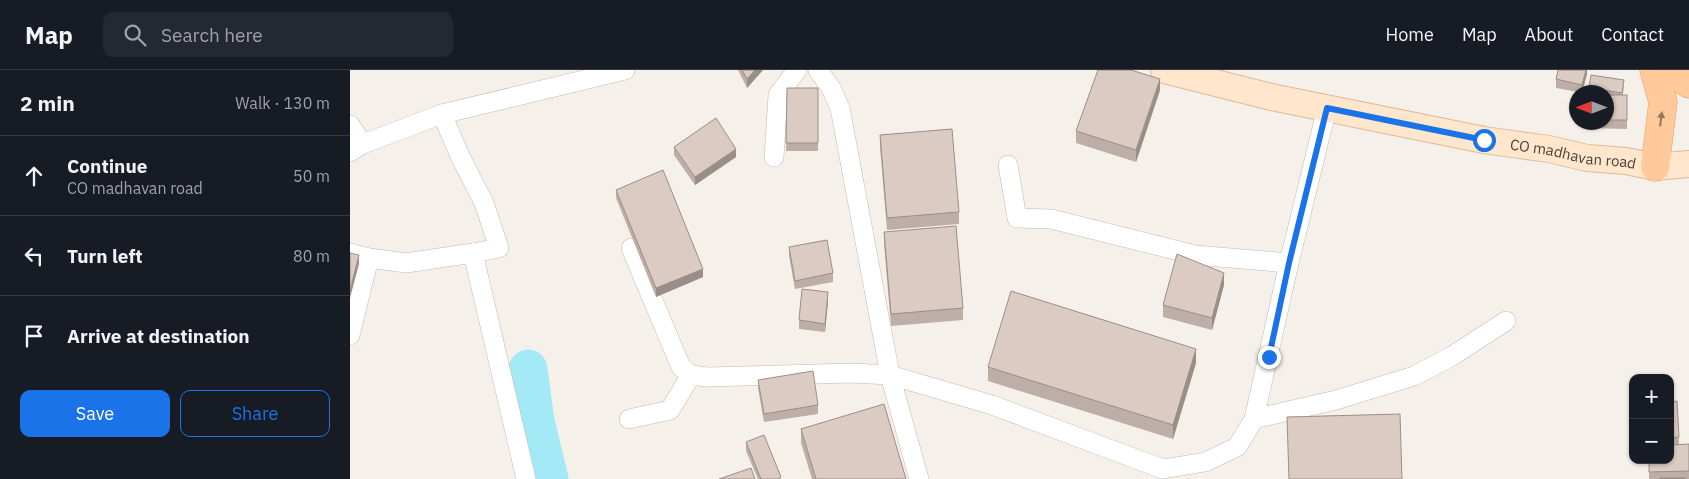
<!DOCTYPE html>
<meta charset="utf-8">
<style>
:root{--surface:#171b24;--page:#242831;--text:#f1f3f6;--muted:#9ea1a6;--line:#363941;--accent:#1a73e8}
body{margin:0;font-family:"IBM Plex Sans",sans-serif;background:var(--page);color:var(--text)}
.controls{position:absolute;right:15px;bottom:15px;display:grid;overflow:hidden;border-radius:10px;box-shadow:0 1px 4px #0004}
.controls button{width:45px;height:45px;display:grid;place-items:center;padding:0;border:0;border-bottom:1px solid var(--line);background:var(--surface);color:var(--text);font:25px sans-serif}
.compass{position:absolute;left:1219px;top:15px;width:45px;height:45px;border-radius:50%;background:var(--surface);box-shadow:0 1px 4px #0004;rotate:270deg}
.stop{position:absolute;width:15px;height:15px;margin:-11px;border:4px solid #1a73e8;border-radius:50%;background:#fff}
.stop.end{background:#1a73e8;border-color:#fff;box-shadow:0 1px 5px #0008}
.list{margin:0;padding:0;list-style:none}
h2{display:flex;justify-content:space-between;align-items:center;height:65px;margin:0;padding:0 20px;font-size:21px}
h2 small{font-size:16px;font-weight:400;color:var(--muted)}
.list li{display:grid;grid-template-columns:32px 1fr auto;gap:15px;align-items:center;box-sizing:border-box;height:80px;padding:0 20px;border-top:1px solid var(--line)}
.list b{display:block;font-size:19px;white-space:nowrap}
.list p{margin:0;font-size:16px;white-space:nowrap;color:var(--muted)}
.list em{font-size:16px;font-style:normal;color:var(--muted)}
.actions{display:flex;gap:10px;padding:15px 20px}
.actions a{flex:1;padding:11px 0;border:1px solid var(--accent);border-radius:10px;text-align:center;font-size:18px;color:var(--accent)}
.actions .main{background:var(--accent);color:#fff}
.icon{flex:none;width:28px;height:28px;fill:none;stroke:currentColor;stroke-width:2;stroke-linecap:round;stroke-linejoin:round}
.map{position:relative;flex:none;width:1339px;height:409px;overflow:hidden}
header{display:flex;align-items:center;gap:30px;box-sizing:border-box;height:70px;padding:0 25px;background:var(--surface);border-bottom:1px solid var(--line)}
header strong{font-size:24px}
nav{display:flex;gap:28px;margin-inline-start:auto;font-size:18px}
.search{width:350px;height:45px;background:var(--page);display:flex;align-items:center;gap:12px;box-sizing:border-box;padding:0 18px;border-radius:10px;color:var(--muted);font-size:19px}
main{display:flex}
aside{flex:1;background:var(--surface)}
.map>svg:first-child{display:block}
</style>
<header>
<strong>Map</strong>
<div class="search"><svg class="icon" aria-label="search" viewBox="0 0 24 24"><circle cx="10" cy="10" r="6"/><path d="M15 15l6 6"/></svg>Search here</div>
<nav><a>Home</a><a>Map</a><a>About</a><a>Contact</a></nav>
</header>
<main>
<aside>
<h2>2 min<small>Walk · 130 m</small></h2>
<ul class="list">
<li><svg class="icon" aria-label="ahead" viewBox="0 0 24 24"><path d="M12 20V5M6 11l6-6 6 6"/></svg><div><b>Continue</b><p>CO madhavan road</p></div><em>50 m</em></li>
<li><svg class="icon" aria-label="left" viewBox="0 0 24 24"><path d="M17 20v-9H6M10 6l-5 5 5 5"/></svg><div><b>Turn left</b></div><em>80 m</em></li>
<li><svg class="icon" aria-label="arrive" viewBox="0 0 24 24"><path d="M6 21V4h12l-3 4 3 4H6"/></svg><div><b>Arrive at destination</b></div></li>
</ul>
<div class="actions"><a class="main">Save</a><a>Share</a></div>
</aside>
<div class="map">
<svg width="1339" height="409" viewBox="0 0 1339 409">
<rect width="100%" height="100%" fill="#f6f0eb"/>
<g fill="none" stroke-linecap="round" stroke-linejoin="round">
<path stroke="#a4eaf6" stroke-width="39" d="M178,299L185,351L199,409"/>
<g stroke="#c6b8af" stroke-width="20">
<g id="street">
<path d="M468,0L481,18L490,38L540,305L569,409"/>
<path d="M92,44L110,86L134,133L149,178L123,183L176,409"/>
<path d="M0,55L13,74"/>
<path d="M0,82L13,74L92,44L275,0"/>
<path d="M424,87L428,25L447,0"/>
<path d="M658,95L667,148L701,149L845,185L939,193"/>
<path d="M281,178L331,297L341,305L357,307L501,303L540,305L642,335L813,399L855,392L887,377L904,349L939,193L977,38"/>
<path d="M0,183L19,188L56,193L123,183"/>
<path d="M0,265L19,188"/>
<path d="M279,349L320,340L341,305"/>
<path d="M904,349L986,330L1064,306L1102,286L1156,251"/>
</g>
</g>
<g stroke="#dcba9a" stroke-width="28">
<g id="secondary">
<path id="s1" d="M814,0L921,27L1134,70L1199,79L1237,88L1276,91L1305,97L1339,94"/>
</g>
</g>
<g stroke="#eda062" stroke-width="29">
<g id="primary">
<path d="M1304,0L1313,32L1305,97"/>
<path d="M1320,0L1339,14"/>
</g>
</g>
<use href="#street" stroke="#fff" stroke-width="19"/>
<use href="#secondary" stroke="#ffe6cc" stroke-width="26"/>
<use href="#primary" stroke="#ffc99b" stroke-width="28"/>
</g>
<g fill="#bdafa7">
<path d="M388,0H413L397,18Z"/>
<path d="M1237,0V4L1232,22H1228L1206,18V9Z"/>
<path d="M1274,14L1273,25H1277V59L1235,58V52H1256V22H1239V18Z"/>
<path d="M437,18H468V81H436Z"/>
<path d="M810,20L786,92L726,73V61Z"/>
<path d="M530,65L609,142V154L537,160L530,77Z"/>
<path d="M324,77L386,87L345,115L324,85Z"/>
<path d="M266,120L353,207L306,227L266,128Z"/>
<path d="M534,162L613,238V250L541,256L534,174Z"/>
<path d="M439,177L483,203V212L445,219L439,186Z"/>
<path d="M874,215L862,260L813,247V235Z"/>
<path d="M478,231L475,262L449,259V250Z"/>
<path d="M846,293L823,369L638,311V297Z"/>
<path d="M408,310L468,335V344L414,352L408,318Z"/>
<path d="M1320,332L1329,367V374H1339V409H1299V390H1320Z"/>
<path d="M451,359L556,409H462L451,373Z"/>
<path d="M396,372L431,409H408L396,381Z"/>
</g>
<g fill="#9a8e88">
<path d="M405,0H413L397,18V9Z"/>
<path d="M1236,0H1237V4L1232,22V15Z"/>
<path d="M810,9V20L786,92V80Z"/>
<path d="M386,79V87L345,115V107Z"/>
<path d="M9,185V194L0,228V220Z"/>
<path d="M353,199V207L306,227V218Z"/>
<path d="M874,203V215L862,260V248Z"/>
<path d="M478,222V231L475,262V254Z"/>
<path d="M846,279V293L823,369V355Z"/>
</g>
<g fill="#dccbc2" stroke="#9a8e88">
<path d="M392,0H405L397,9Z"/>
<path d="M748,0H781L810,9L786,80L726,61Z"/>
<path d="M1208,0H1236L1232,15L1206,9Z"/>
<path d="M1241,5L1274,10L1272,23L1239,18Z"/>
<path d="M437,18H468V73H436Z"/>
<rect x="1256" y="25" width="21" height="25"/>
<path d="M366,48L386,79L345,107L324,77Z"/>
<path d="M602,59L609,142L537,148L530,65Z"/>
<path d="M313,100L353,199L306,218L266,120Z"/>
<path d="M606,156L613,238L541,244L534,162Z"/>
<path d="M477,170L483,203L445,211L439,177Z"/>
<path d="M0,183L9,185L0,220Z"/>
<path d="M827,184L874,203L862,248L813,235Z"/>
<path d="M452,219L478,222L475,254L449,250Z"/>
<path d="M661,221L846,279L823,355L638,297Z"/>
<path d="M463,301L468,335L414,344L408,310Z"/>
<path d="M1327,331L1329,367L1320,368V332Z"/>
<path d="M534,334L556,409H466L451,359Z"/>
<path d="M1050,344L1052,409H939L937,347Z"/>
<path d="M414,365L431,407L428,409H411L396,372Z"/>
<path d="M1339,374V401L1299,402V390H1320V375Z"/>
<path d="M401,398L405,409H369Z"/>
<rect x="1310" y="408" width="25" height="1"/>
</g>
<defs><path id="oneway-solid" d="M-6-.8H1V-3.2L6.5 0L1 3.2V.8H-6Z" transform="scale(1.25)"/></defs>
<use fill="#947660" href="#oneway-solid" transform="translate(1311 49) rotate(-83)"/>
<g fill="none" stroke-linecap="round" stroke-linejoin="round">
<path stroke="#1a73e8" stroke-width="6" d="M919,287L939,193L977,38L1134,70"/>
</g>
<g text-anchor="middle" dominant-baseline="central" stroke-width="4" stroke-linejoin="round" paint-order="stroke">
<g font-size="15" fill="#4c3f38" stroke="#fff">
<text stroke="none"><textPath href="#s1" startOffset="418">CO madhavan road</textPath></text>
</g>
</g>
</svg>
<div class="controls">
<button>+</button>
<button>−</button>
</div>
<svg class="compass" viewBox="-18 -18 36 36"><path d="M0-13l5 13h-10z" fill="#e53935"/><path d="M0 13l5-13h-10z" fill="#9ea1a6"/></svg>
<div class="stop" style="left:1134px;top:70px"></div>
<div class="stop end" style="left:919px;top:287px"></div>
</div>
</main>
